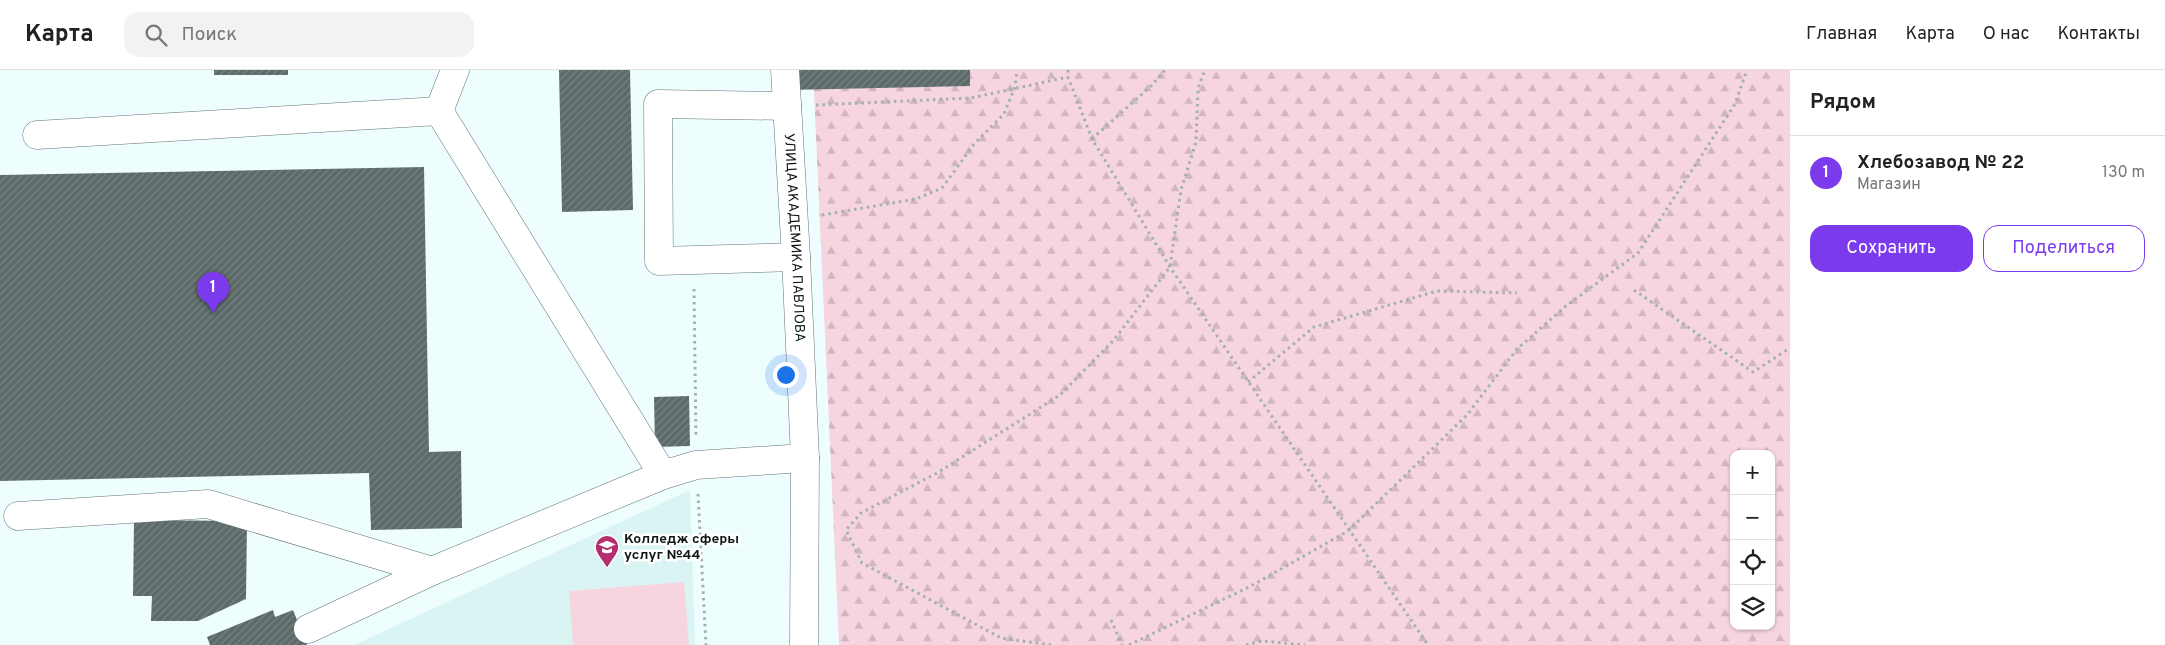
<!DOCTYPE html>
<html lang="ru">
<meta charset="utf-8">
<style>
:root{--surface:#fff;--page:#f2f2f2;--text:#222;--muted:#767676;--line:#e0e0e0;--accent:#7c3aed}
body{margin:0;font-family:Overpass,sans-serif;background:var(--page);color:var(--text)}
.controls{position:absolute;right:15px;bottom:15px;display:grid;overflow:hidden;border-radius:10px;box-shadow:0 1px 4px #0004}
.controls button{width:45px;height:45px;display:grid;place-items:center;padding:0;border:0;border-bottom:1px solid var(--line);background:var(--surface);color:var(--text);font:25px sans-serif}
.you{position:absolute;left:785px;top:304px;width:18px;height:18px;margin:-12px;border:4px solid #fff;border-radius:50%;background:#1a73e8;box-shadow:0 0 0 8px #1a73e833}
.badge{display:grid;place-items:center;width:32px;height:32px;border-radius:50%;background:var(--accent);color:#fff;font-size:16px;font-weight:700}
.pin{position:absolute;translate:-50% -41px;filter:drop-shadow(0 1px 2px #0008)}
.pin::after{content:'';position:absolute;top:26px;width:18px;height:15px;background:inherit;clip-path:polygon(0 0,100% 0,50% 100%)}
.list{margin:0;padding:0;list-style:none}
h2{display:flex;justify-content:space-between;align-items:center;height:65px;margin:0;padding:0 20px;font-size:21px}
h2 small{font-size:16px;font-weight:400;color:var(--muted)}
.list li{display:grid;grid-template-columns:32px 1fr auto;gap:15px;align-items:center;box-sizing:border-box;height:75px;padding:0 20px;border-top:1px solid var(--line)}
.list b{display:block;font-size:19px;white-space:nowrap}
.list p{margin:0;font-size:16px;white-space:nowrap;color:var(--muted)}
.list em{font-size:16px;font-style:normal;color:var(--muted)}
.actions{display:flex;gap:10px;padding:15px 20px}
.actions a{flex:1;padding:11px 0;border:1px solid var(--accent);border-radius:15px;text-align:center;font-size:18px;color:var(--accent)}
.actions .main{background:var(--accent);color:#fff}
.icon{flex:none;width:28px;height:28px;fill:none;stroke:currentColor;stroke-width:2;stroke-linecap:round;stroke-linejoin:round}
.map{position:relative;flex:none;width:1790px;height:575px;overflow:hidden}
header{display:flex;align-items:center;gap:30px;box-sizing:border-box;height:70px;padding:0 25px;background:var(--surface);border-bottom:1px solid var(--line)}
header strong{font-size:24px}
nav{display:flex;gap:28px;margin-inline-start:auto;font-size:18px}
.search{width:350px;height:45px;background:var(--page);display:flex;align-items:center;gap:12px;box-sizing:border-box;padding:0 18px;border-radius:15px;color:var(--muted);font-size:19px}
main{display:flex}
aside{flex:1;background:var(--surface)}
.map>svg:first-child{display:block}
</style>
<header>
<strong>Карта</strong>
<div class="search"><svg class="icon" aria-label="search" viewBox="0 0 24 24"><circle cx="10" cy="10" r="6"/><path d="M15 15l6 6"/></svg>Поиск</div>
<nav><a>Главная</a><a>Карта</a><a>О нас</a><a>Контакты</a></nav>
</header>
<main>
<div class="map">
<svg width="1790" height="575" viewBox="0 0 1790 575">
<defs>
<pattern id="forest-firs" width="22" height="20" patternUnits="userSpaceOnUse" patternTransform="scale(1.25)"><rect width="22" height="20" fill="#f6d5e0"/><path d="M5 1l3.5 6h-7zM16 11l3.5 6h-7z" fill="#d2b6bf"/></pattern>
<pattern id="building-hatch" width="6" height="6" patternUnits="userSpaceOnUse" patternTransform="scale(1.25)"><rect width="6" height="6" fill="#5d6a6a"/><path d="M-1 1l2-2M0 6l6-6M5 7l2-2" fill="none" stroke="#788282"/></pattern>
</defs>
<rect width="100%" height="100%" fill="#eefefe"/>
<path fill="#daf4f4" d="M690,420L695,575H354Z"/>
<path fill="url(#forest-firs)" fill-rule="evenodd" d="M813,0H1790V575H839ZM1734,384H1771V556H1734Z"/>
<path fill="#f6d5e0" d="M684,512L689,575H573L569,521Z"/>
<g fill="url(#building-hatch)">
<rect x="214" y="0" width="74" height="5"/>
<path d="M559,0H630L633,140L562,142Z"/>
<path d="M788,0H970V16L788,20Z"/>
<path d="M424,97L429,382L461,381L462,458L371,460L369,403L0,411V105Z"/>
<path d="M689,326L690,376L655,377L654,327Z"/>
<path d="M134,450L247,451L246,529L198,551H151L152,526H133Z"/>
<path d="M273,540L275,547L293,540L307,575H210L207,567Z"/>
</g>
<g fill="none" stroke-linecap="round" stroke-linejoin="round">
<g stroke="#657373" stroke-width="29">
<g id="minor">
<path id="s1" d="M785,0L796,187L805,388L804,575"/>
<path d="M787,36L658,34L659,191L796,187"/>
<path d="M439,41L663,405L696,395L805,388"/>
<path d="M37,65L439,41L455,0"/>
<path d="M18,446L208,434L432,501"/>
<path d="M308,559L432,501L663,405"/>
</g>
</g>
<g stroke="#a3b0b0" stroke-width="3" stroke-dasharray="2.5 4" stroke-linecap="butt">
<path d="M1068,0V7L1092,69L1170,197L1428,575"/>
<path d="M816,35L971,28L1068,7"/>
<path d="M1092,69L1151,16L1165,0"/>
<path d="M822,145L916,129L942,118L974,74L1004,44L1015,17L1017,0"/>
<path d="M694,219L696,367"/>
<path d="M1634,220L1753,302L1790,278"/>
<path d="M1248,312L1314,257L1437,221L1517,223"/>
<path d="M698,424L706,575"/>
<path d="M1111,550L1122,575"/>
<path d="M1051,575L1001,568L862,493L846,460L861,443L937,403L1060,325L1113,271L1170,197L1181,120L1196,72L1198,18L1205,0"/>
<path d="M1129,575L1251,516L1348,461L1467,345L1517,279L1566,236L1638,183L1735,34L1747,0"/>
<path d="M1246,575L1262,571L1305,575"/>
</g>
<use href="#minor" stroke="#fff" stroke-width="28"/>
</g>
<defs>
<g id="university-pin" transform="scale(1.25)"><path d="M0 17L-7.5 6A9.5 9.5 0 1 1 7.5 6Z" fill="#b52e6f" stroke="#fff"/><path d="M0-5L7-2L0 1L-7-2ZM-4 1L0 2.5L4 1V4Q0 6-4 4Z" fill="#fff"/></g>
</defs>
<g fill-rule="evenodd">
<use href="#university-pin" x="607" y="477"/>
</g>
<g text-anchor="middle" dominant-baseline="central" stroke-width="5" stroke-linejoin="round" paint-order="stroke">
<g font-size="14" fill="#111717" stroke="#fff">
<text stroke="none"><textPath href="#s1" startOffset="168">УЛИЦА АКАДЕМИКА ПАВЛОВА</textPath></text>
</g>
<g font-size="14" font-weight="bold" fill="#111717" stroke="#fff" text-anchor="start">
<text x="624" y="469">Колледж сферы<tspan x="624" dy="16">услуг №44</tspan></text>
</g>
</g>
</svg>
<div class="controls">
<button>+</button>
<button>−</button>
<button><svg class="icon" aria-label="locate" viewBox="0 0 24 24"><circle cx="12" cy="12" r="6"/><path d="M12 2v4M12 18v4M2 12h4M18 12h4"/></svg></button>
<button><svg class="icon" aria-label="layers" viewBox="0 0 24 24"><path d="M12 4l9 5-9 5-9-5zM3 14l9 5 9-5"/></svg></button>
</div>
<div class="you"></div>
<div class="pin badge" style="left:213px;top:243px">1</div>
</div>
<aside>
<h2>Рядом<small></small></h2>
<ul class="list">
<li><span class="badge">1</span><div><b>Хлебозавод № 22</b><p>Магазин</p></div><em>130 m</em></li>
</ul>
<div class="actions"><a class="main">Сохранить</a><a>Поделиться</a></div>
</aside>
</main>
